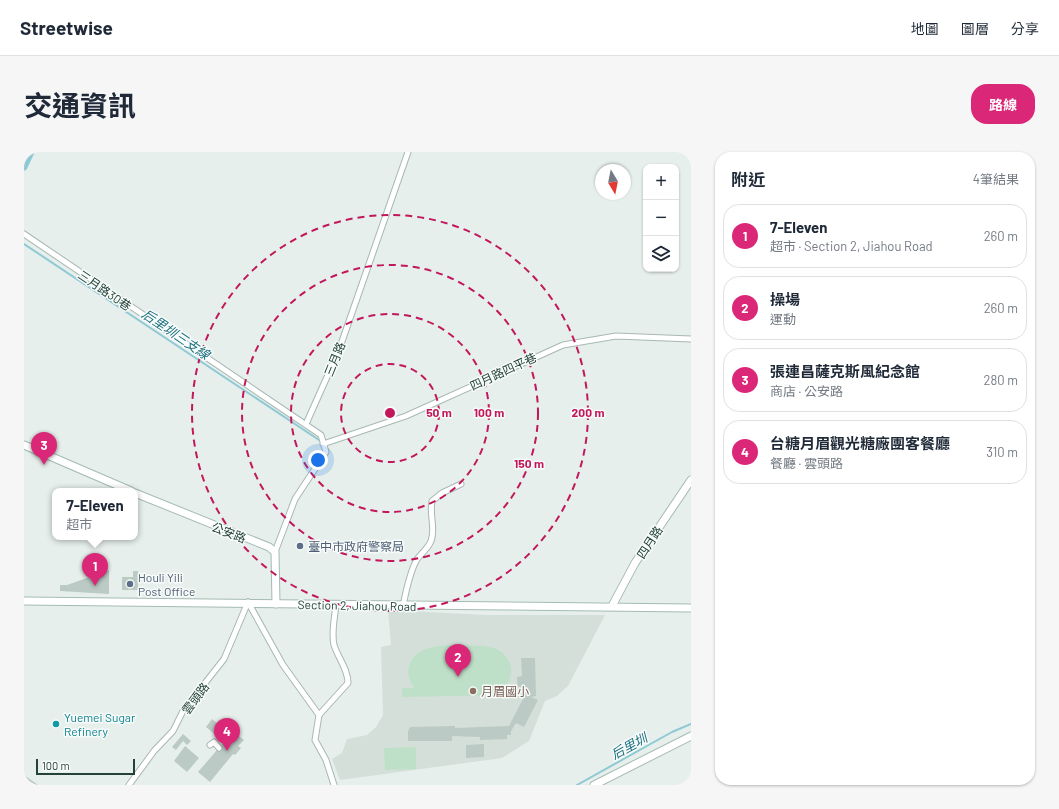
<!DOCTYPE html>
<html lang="zh-TW">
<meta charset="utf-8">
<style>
:root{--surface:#fff;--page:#f6f6f7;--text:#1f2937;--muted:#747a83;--line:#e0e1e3;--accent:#db2777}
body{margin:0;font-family:Barlow,"Noto Sans TC",sans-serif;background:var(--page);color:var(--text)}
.controls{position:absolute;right:12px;top:12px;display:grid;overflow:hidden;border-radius:8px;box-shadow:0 1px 3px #0004}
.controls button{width:36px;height:36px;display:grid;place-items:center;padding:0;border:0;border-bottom:1px solid var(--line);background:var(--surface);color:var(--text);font:20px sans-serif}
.compass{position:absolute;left:571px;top:12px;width:36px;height:36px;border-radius:50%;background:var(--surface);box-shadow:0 1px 3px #0004;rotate:170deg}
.scale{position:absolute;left:12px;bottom:10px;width:99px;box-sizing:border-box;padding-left:4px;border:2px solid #24423a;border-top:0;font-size:11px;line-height:14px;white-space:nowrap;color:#24423a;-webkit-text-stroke:3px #f7fbf9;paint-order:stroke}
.you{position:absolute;left:294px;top:308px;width:14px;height:14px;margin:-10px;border:3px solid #fff;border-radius:50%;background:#1a73e8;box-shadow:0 0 0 6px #1a73e833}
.badge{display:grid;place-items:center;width:26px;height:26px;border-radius:50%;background:var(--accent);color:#fff;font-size:13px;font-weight:700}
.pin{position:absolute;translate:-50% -33px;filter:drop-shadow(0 1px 2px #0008)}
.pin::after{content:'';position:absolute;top:21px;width:14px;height:12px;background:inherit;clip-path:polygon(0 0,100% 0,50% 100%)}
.popup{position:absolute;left:28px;top:336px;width:86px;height:52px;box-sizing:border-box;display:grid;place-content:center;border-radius:8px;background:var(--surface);filter:drop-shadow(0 1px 3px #0005);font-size:13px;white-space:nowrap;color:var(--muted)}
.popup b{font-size:15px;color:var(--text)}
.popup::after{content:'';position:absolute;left:50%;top:100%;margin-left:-8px;border:8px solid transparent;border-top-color:var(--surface)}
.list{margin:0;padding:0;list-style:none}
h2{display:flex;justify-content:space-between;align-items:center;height:52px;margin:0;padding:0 16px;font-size:17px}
h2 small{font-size:13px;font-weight:400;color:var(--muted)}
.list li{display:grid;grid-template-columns:26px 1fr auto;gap:12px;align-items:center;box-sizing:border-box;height:64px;margin:0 8px 8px;padding:0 8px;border:1px solid var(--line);border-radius:16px}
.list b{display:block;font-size:15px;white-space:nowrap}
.list p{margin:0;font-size:13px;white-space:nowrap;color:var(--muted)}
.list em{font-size:13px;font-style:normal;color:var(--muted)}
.icon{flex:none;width:22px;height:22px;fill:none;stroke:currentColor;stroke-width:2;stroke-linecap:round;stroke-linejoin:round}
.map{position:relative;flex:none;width:667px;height:633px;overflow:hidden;border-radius:16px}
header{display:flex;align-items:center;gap:24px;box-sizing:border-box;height:56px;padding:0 20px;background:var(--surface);border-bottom:1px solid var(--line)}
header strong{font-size:19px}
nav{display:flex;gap:22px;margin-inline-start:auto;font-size:14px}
.intro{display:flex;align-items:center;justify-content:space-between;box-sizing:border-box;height:96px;padding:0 24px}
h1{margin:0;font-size:28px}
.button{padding:10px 18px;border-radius:16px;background:var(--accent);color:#fff;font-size:14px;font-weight:700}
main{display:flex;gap:24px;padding:0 24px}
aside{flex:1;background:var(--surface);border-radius:16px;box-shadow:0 1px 3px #0004}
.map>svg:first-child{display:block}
</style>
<header>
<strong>Streetwise</strong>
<nav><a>地圖</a><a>圖層</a><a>分享</a></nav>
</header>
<div class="intro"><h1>交通資訊</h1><a class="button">路線</a></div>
<main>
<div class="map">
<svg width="667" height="633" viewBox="0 0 667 633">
<rect width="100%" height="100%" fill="#e6efeb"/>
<path fill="#d4dfda" d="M364,458L463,463H581L544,534L533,544L521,549L505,589L478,606L316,628L308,607L318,601L323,587L343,583L352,575L359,563L357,495L367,493Z"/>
<g fill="#bfe0c8">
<path d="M461,494C482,496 494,514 483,533L491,534V543L378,545V536H390C385,528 382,520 386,512C395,487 439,494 461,494Z"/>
<path d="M392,595V617L361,618L360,596Z"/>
</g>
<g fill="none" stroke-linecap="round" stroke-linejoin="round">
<g stroke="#8ec9d4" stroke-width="2">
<path d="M0,92L295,288"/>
<path d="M553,633L648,580L667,572"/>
</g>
<path stroke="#8ec9d4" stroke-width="7" d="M0,15L7,0"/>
</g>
<g fill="#bbcac4">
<path d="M85,418V442L36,439V433H43Z"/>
<path d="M109,419H114V438H98V425H109Z"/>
<path d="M497,506H511L512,544L507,545L514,548L500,575L492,571L487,579V583H483V587L456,588V585L428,584V589H384V579L386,575L431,574V576L485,574L500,545H494L493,525L498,524Z"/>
<path d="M188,567L207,583L210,580L220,588L214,594L217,596L211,603L209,602L186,630L174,620L200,590L182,575Z"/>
<path d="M159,582L167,589L163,593L159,589L152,598L148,595Z"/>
<path d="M460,592V605L442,606V593Z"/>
<path d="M161,594L175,606L163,620L150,609Z"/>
<path d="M0,623L14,633H1Z"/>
</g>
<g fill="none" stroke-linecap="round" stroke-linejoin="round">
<g stroke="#a8b8b2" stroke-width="7">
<g id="street">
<path d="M0,82L297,283L302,300L271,347L251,400"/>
<path d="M282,272L315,198L384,0"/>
<path d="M299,292L382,264L539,193L592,184L667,187"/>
<path d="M224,450L259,513L295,563"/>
<path d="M379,454C382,439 385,423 392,409C396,402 404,397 407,389C412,376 405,363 408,349L418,341L437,332"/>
<path d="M186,593L190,590L195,596"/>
<path d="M105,633L130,599L149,579L159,559L200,507L224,450"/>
<path d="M310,633L302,608L291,588L295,563L324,531C324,517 314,506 310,493C307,480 311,465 312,452"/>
</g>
</g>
<g stroke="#a4bbb3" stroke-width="9">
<g id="secondary">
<path d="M0,293L107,339"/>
<path d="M111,341L245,395L251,400L252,452"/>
<path d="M0,449L667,456"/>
<path d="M588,454L611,411L667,328"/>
<path d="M570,633L667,584"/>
</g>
</g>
<use href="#street" stroke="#fff" stroke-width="5"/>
<use href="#secondary" stroke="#fff" stroke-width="7"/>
</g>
<g fill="none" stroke="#c2185b" stroke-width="2" stroke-dasharray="7 5">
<circle cx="366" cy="261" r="49"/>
<circle cx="366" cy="261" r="99"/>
<circle cx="366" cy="261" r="148"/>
<circle cx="366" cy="261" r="198"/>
</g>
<g fill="#5c6f8a" stroke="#f7fbf9" stroke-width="1.5">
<circle cx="276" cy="394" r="4"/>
<circle cx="106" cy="432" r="4"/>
</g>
<circle fill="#8d6e63" stroke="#f7fbf9" stroke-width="1.5" cx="449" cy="539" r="4"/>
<circle fill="#0f9aa8" stroke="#f7fbf9" stroke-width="1.5" cx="32" cy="572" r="4"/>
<g text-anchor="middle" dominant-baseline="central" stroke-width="3" stroke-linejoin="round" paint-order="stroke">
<g font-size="12" fill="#24423a" stroke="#f7fbf9">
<text transform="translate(81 138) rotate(34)">三月路30巷</text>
<text transform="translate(310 207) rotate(-68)">三月路</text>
<text transform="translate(479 219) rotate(-25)">四月路四平巷</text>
<text transform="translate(205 380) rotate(21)">公安路</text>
<text transform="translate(625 390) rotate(-57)">四月路</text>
<text transform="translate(333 453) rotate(1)">Section 2, Jiahou Road</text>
<text transform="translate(171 546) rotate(-53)">雲頭路</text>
</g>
<g font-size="12" fill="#4e5e75" stroke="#f7fbf9" text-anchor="start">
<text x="284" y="394">臺中市政府警察局</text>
<text x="114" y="425">Houli Yili<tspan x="114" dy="14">Post Office</tspan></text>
</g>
<g font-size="12" fill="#785e54" stroke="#f7fbf9" text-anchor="start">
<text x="457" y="539">月眉國小</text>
</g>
<g font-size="12" fill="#0d838f" stroke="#f7fbf9" text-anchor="start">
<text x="40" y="565">Yuemei Sugar<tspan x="40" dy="14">Refinery</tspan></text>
</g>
<g font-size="13" font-style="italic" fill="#1c6f80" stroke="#f7fbf9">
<text transform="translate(152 182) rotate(34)">后里圳三支線</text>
<text transform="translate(605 594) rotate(-29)">后里圳</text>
</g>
</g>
<circle cx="366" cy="261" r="6" fill="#c2185b" stroke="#f7fbf9" stroke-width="2"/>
<g font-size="12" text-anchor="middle" font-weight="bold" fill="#c2185b" stroke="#f7fbf9" stroke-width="3" stroke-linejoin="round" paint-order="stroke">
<text x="415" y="265">50 m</text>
<text x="465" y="265">100 m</text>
<text x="564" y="265">200 m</text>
<text x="505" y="316">150 m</text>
</g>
</svg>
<div class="controls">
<button>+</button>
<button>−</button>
<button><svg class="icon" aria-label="layers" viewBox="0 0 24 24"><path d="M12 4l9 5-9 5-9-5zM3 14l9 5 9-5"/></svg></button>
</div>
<svg class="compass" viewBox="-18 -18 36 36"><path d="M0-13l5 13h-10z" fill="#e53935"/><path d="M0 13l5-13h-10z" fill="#747a83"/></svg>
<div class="scale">100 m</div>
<div class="you"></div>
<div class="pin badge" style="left:71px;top:434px">1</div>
<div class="popup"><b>7-Eleven</b>超市</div>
<div class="pin badge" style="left:434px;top:525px">2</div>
<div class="pin badge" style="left:20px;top:313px">3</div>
<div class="pin badge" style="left:203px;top:599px">4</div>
</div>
<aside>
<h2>附近<small>4筆結果</small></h2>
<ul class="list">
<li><span class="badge">1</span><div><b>7-Eleven</b><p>超市 · Section 2, Jiahou Road</p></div><em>260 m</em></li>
<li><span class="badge">2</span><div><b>操場</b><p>運動</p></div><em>260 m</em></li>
<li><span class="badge">3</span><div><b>張連昌薩克斯風紀念館</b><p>商店 · 公安路</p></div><em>280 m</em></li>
<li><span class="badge">4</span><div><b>台糖月眉觀光糖廠團客餐廳</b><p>餐廳 · 雲頭路</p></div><em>310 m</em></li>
</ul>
</aside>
</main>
